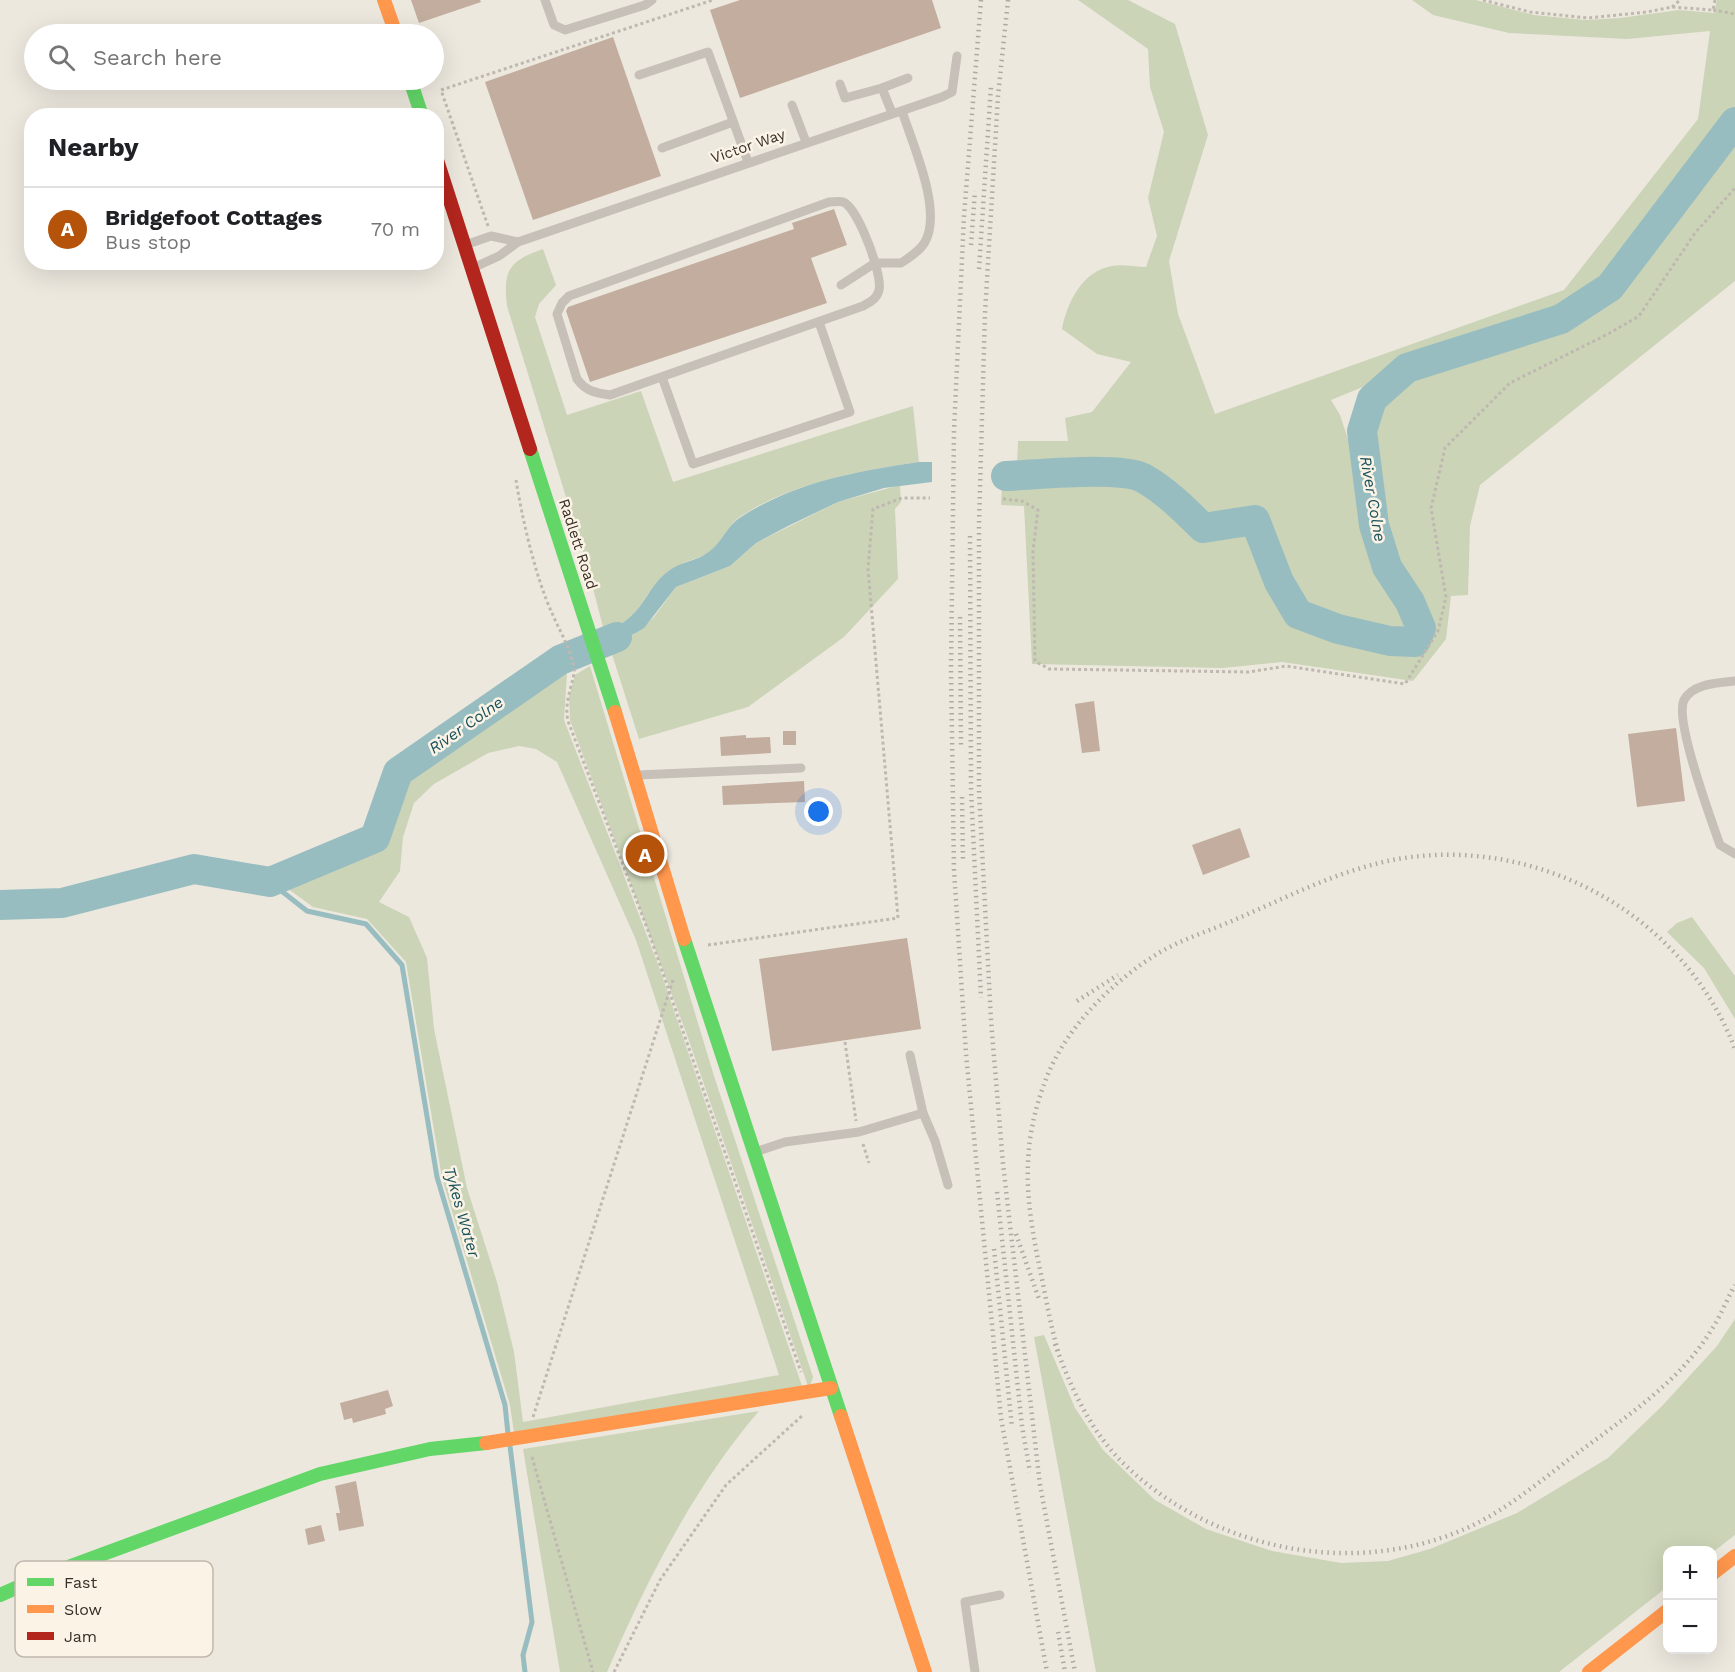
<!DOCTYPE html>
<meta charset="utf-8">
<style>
:root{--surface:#fff;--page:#f6f6f6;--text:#202124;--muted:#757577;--line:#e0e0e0;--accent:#b45309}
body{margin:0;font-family:"Work Sans",sans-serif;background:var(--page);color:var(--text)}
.controls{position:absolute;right:18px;bottom:18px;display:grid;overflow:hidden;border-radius:12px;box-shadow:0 6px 24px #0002}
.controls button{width:54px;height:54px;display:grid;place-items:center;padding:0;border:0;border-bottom:2px solid var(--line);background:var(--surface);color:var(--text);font:30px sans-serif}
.you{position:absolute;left:819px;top:812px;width:21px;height:21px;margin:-15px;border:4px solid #fff;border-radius:50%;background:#1a73e8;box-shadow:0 0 0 9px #1a73e833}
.badge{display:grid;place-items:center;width:39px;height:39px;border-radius:50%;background:var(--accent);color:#fff;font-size:20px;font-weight:700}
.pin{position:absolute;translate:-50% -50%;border:3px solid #fff;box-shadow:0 2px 6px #0006}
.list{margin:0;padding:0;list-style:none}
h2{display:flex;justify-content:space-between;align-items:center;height:78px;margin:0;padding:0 24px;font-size:26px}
h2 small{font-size:20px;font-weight:400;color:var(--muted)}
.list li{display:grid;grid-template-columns:39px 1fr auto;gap:18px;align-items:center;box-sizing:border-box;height:84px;padding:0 24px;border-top:2px solid var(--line)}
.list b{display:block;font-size:22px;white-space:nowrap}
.list p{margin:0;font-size:20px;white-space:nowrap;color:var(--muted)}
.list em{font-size:20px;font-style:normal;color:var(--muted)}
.icon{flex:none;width:33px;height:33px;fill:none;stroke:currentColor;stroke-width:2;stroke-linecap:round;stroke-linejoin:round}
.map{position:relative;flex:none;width:1735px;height:1672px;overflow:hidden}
.search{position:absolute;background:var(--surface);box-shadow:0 6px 24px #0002;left:24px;top:24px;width:420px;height:66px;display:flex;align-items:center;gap:15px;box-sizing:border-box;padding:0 21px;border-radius:33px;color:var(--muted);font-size:22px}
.panel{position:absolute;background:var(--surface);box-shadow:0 6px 24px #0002;left:24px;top:108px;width:420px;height:162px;border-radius:24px}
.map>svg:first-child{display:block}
</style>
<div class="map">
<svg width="1735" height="1672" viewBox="0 0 1735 1672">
<rect width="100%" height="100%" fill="#ede8de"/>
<g fill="#cbd4b7" fill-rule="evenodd">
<path d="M1078,0H1128L1175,24L1208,135L1169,261L1178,314L1215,414L1564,290L1698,119L1710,31L1627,39L1509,33L1433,15L1412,0H1476L1534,15L1585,20L1620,18L1679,10L1714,13L1717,0H1735V114L1609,284L1557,316L1403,366L1370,384L1331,400L1340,415L1350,445L1368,555L1391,582L1404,610L1407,627L1397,636L1357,627L1306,609L1299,617C1337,634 1376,645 1417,646L1425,627L1411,594L1391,565L1378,523L1367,432L1377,402L1409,372L1567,322L1614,289L1735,128V281L1480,485L1470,526L1468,595L1451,596L1446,639L1413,681L1282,662L1223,668L1032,664L1024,506L1001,505L1003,464L1017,465L1018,441H1068L1065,418L1092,412L1131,362L1097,354L1062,329C1067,303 1082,271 1112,266C1123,264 1135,267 1146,267L1157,236L1148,198L1164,132L1150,87L1148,49Z"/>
<path d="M543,249L556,285L539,304L535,317L567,415L641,391L673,482L913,406L919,462C857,471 795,482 741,516C726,526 723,544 708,553C701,557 693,559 686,562C677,566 668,574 660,580C637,601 643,619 604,631L587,565L507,306C503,271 508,261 543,249Z"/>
<path d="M900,485L901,502L895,509L898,579L844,637L748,707L639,739L610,648L627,640L654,617L676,587L730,566L756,543L838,502Z"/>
<path d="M565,665L567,673L564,720L659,967L802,1386L514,1433L510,1405L442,1178L406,962L367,919L313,907L280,883L379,841L403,772ZM519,746L536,749L557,762L636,940L779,1375L523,1422L514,1352L497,1282L467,1188L434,1029L427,958L409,917L379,902L400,871L403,837L414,803L434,784L488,753Z"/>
<path d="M590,666L714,1076L813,1377L809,1389L687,1035L570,720L569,696L575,675Z"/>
<path d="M1692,917L1735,976V1019L1704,968L1667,932L1677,923Z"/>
<path d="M1735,1319V1535L1713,1552L1668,1550L1667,1587L1559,1672H1096L1034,1337L1044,1335L1075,1408L1103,1450L1155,1500L1206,1529L1272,1551L1341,1563L1388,1561L1430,1549L1517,1513L1608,1458L1662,1406L1717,1346Z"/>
<path d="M759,1411C695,1485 646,1582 607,1672H560L523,1449Z"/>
</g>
<path fill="#98bdc0" d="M919,462H932V482L884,488L838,502L790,525L756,543L730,566L676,587L644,628L610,648L604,631C645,619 642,590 670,570C681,562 696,561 707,553C722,544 726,526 741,517C795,482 857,471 919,462Z"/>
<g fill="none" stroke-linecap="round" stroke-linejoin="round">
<g stroke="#98bdc0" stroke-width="5">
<path d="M270,882L307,911L366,924L402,965L437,1177L505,1405L508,1434"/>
<path d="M510,1446L532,1622L523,1655L525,1672"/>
</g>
<g stroke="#98bdc0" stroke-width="30">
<path d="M1006,476C1036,475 1119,466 1143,478C1165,490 1186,511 1203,528L1255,520L1279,582L1298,614L1338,629L1390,641L1415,642L1421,628L1410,602L1387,567L1374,525L1362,431L1372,399L1407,368L1561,319L1610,287L1735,122"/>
<path d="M0,905L62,903L194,869L270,882L375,838L398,772L560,660L617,637"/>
</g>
</g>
<g fill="#c2ad9e">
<path d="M411,0H480L481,2L419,23Z"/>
<path d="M740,0H932L941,28L740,98L710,10Z"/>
<path d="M613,37L661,176L533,220L485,82Z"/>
<path d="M834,209L847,245L811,258L827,303L590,382L566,311L568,307L794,229L792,223Z"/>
<path d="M1094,701L1100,751L1082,753L1075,704Z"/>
<path d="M1676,728L1685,801L1637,807L1628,734Z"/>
<rect x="783" y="731" width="13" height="14"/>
<path d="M746,735V738L770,737L771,753L721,756L720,737Z"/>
<path d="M804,781L805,802L723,805L722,786Z"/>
<path d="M1240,828L1250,857L1203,875L1192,845Z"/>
<path d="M907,938L921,1029L772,1051L759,959Z"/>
<path d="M388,1390L393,1406L385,1409L386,1414L353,1423L352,1418L344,1420L340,1403Z"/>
<path d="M356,1481L364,1526L339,1531L336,1513H340L335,1486Z"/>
<path d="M321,1525L325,1541L308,1545L305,1529Z"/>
</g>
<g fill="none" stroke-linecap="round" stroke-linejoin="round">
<g stroke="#bfb8b0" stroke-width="3" stroke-dasharray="3 3" stroke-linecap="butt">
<path d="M1483,0L1530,12L1588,18L1647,12L1672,7L1713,10L1715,0"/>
<path d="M1672,7L1680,0"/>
<path d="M1713,10L1735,14"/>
<path d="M488,226L441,90L713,0"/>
<path d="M516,480C522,518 536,579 552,613C560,632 570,647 574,668C576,678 563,700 568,721L649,933L801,1372"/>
<path d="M1003,499L1022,501L1038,510L1033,551L1035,661L1049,669L1249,672L1286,666L1405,684L1438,631L1446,597L1431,508L1445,448L1510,383L1608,334L1639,316L1695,233L1735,188"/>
<path d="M708,945L898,918L868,569L873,509L902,498H930"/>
<path d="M845,1042L856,1121"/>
<path d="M863,1144L869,1163"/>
<path d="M533,1417L673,980"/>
<path d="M532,1457L593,1672"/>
<path d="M614,1672L660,1580L726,1485L804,1414"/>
</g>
<g stroke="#c6c0b8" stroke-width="9">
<path d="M545,0L554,25L565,30L645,5L652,0"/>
<path d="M639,75L708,52L748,162"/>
<path d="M840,84L845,98L882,88"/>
<path d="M792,105L806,142"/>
<path d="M892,113L882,88L908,78"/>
<path d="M662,148L733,122"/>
<path d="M829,202C833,202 840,201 843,202C858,207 883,276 879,290C877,299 870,302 863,306L610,395C595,393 586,391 577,379L557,314L562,303L569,296Z"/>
<path d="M518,242L942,97L952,92L957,56"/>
<path d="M468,244L491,236L518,242L499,256L475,267"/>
<path d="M841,285L875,263H901C909,258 920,251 925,242C943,210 912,143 902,111"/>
<path d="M662,377L693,464L850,412L819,322"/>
<path d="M1735,681C1719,683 1693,683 1684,700C1674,720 1712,822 1720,845L1735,854"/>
<path d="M638,775L801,768"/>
<path d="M923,1113L935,1141L948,1185"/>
<path d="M758,1151L785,1142L859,1132L923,1113L910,1055"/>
<path d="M975,1672L965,1602L1000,1595"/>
</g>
<g stroke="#63d668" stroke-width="14">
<path d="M410,80L422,116"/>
<path d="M530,449L615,712"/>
<path d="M684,939L841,1416"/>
<path d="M0,1595L41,1577L320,1474L430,1449L486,1443"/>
</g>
<g stroke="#ff974d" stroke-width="14">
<path d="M384,0L396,34"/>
<path d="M615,712L684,939"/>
<path d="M841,1416L925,1672"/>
<path d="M486,1443L831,1388"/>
<path d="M1712,1574L1735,1556"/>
<path d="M1589,1672L1668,1610"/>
</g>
<path stroke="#b3261e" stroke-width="14" d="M436,157L530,449"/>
<g stroke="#aea8a2" stroke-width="4.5" stroke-dasharray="1.5 4.5" stroke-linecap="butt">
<path d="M981,0L964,216L954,431L951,670L954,870L966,1054L1001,1418L1047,1672"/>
<path d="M1008,0L998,96L985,313L979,524V791L991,1021L1003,1164L1040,1485L1075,1672"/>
<path d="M971,245L975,191"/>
<path d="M979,269L991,86"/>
<path d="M970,536L971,790L981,998"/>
<path d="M960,617L961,746"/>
<path d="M962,797L963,863"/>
<path d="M1077,1001L1118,975"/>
<path d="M997,1192L1022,1426L1030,1472"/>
<path d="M1016,1234L1039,1299"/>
<path d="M994,1249L1012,1428"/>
<path d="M1055,1344C1070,1386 1090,1430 1122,1462C1211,1550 1352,1579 1467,1528C1509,1509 1546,1476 1583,1449C1630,1414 1681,1380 1712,1329C1721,1315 1727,1299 1735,1285"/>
<path d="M1058,1351C1051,1327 1047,1304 1042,1279C1026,1204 1018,1148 1048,1074C1068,1026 1112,982 1157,954C1180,940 1209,931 1234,920C1288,897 1341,869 1398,859C1539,835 1684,915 1735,1049"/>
<path d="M1058,1632L1065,1672"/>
</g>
</g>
<g text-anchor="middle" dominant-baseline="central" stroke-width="5" stroke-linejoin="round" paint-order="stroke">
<g font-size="15" fill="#372d26" stroke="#fbf3e5">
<text transform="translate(748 146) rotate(-19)">Victor Way</text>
<text transform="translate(578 544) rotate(72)">Radlett Road</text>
</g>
<g font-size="16" font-style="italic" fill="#18515c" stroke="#fbf3e5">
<text transform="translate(1373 499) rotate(80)">River Colne</text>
<text transform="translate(466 725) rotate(-35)">River Colne</text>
<text transform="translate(462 1212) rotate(74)">Tykes Water</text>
</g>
</g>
<rect x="15" y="1561" width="198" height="96" rx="9" fill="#fbf3e5" stroke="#c0b8ac" stroke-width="1.5"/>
<rect x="27" y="1578" width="27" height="8" fill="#63d668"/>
<rect x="27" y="1605" width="27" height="8" fill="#ff974d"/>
<rect x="27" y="1632" width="27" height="8" fill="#b3261e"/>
<g font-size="16" fill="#372d26">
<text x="64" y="1588">Fast</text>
<text x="64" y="1615">Slow</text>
<text x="64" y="1642">Jam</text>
</g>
</svg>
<div class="controls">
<button>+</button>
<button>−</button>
</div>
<div class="you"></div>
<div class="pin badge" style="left:645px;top:854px">A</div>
<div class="search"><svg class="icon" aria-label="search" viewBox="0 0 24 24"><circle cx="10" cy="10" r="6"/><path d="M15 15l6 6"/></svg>Search here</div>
<section class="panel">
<h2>Nearby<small></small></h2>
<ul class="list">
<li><span class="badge">A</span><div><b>Bridgefoot Cottages</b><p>Bus stop</p></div><em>70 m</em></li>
</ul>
</section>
</div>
